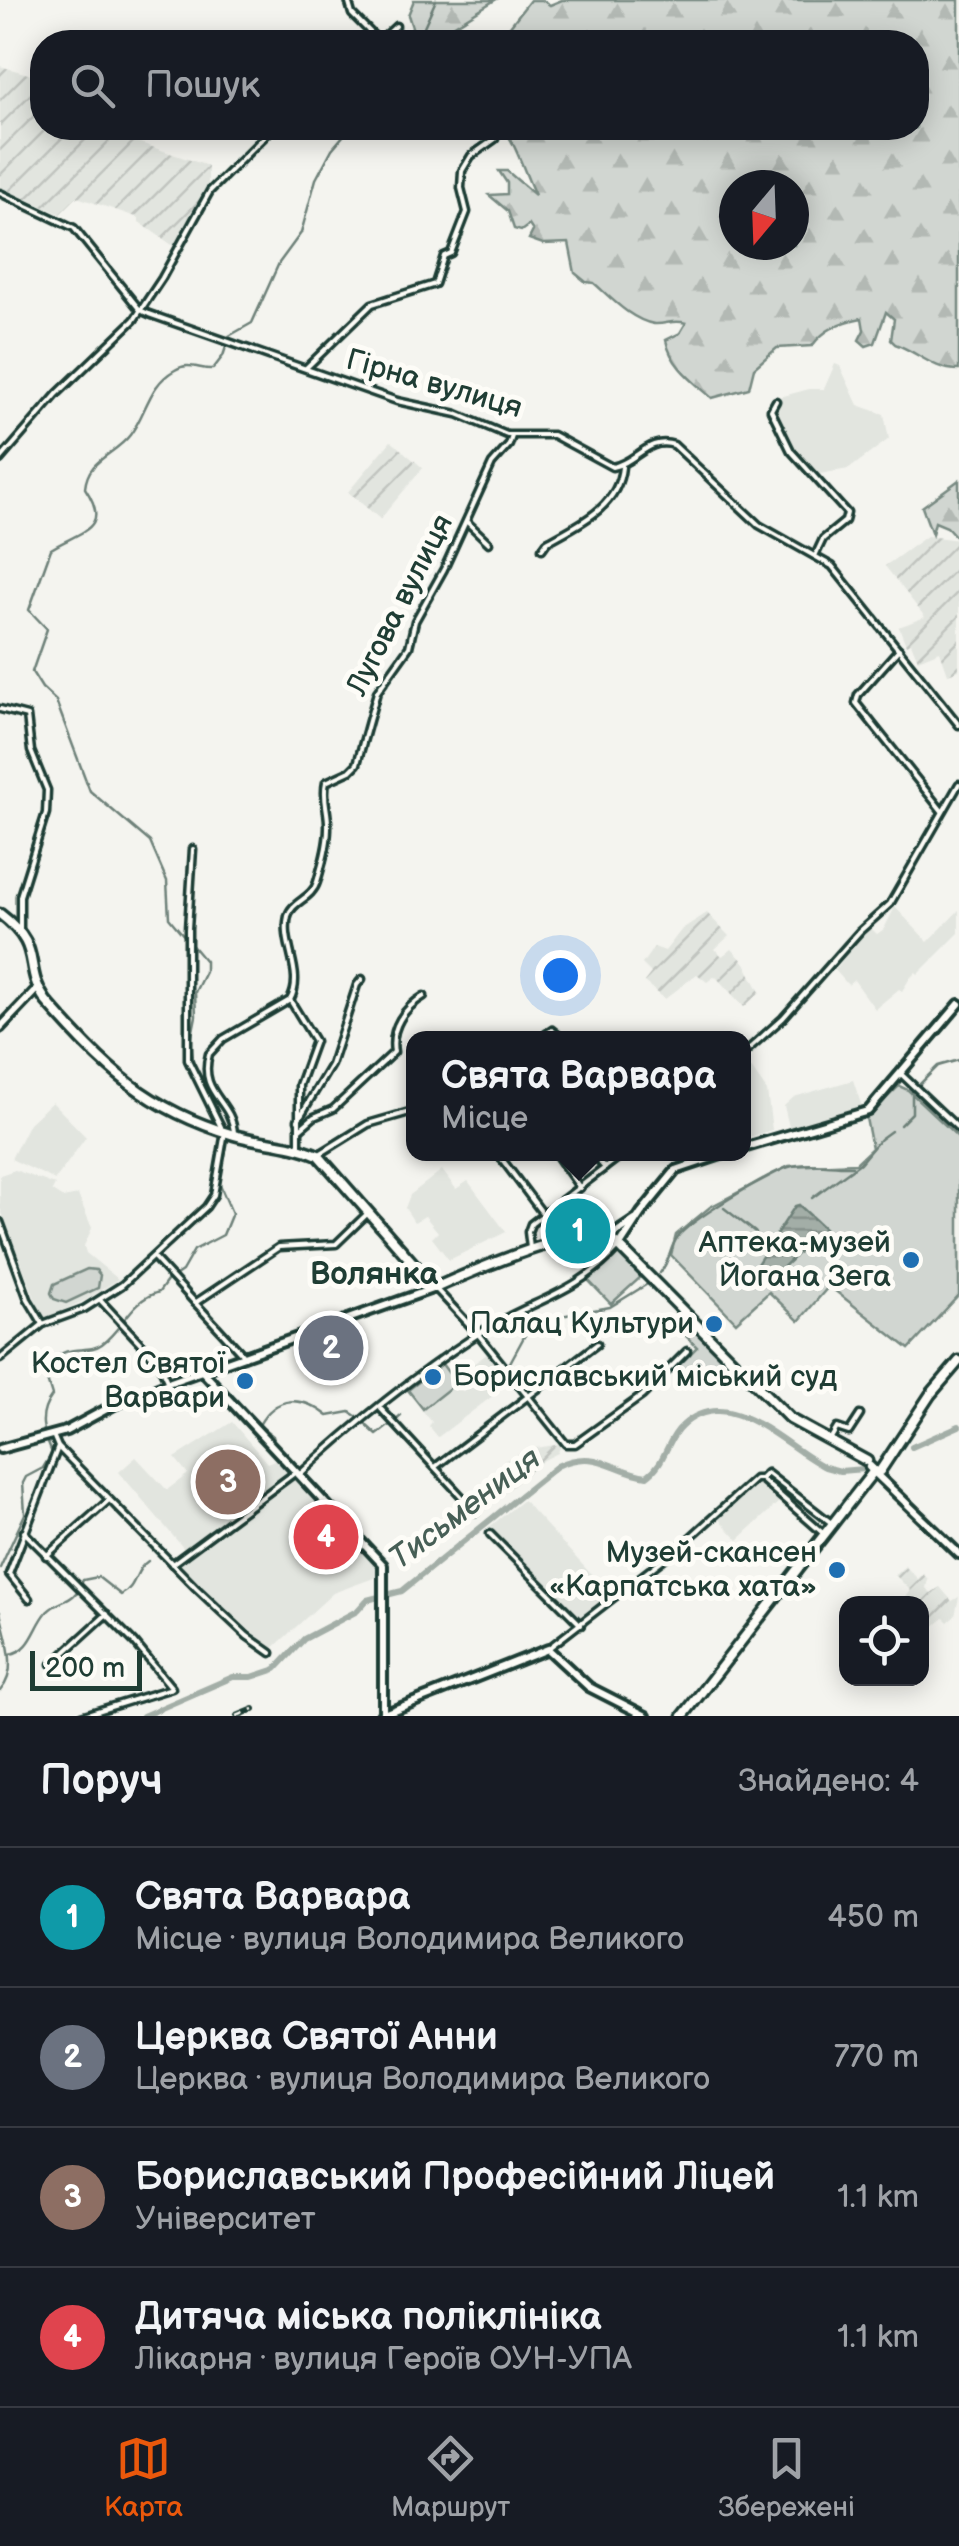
<!DOCTYPE html>
<html lang="uk">
<meta charset="utf-8">
<style>
:root{--surface:#171b24;--page:#242831;--text:#f1f3f6;--muted:#9ea1a6;--line:#363941;--accent:#ea580c}
body{margin:0;font-family:"Balsamiq Sans",sans-serif;background:var(--page);color:var(--text)}
.controls{position:absolute;right:30px;bottom:30px;display:grid;overflow:hidden;border-radius:20px;box-shadow:0 5px 25px #0003}
.controls button{width:90px;height:90px;display:grid;place-items:center;padding:0;border:0;border-bottom:2px solid var(--line);background:var(--surface);color:var(--text);font:50px sans-serif}
.compass{position:absolute;left:719px;top:170px;width:90px;height:90px;border-radius:50%;background:var(--surface);box-shadow:0 5px 25px #0003;rotate:199deg}
.scale{position:absolute;left:30px;bottom:25px;width:112px;box-sizing:border-box;padding-left:10px;border:5px solid #1f3d34;border-top:0;font-size:28px;line-height:35px;white-space:nowrap;color:#1f3d34;-webkit-text-stroke:8px #fdfcf7;paint-order:stroke}
.you{position:absolute;left:560px;top:975px;width:35px;height:35px;margin:-25px;border:8px solid #fff;border-radius:50%;background:#1a73e8;box-shadow:0 0 0 15px #1a73e833}
.badge{display:grid;place-items:center;width:65px;height:65px;border-radius:50%;background:var(--accent);color:#fff;font-size:32px;font-weight:700}
.pin{position:absolute;translate:-50% -50%;border:5px solid #fff;box-shadow:0 2px 10px #0006}
.popup{position:absolute;left:406px;top:1031px;width:345px;height:130px;box-sizing:border-box;display:grid;place-content:center;border-radius:20px;background:var(--surface);filter:drop-shadow(0 2px 8px #0005);font-size:32px;white-space:nowrap;color:var(--muted)}
.popup b{font-size:38px;color:var(--text)}
.popup::after{content:'';position:absolute;left:50%;top:100%;margin-left:-20px;border:20px solid transparent;border-top-color:var(--surface)}
.list{margin:0;padding:0;list-style:none}
h2{display:flex;justify-content:space-between;align-items:center;height:130px;margin:0;padding:0 40px;font-size:42px}
h2 small{font-size:32px;font-weight:400;color:var(--muted)}
.list li{display:grid;grid-template-columns:65px 1fr auto;gap:30px;align-items:center;box-sizing:border-box;height:140px;padding:0 40px;border-top:2px solid var(--line)}
.list b{display:block;font-size:38px;white-space:nowrap}
.list p{margin:0;font-size:32px;white-space:nowrap;color:var(--muted)}
.list em{font-size:32px;font-style:normal;color:var(--muted)}
.icon{flex:none;width:55px;height:55px;fill:none;stroke:currentColor;stroke-width:2;stroke-linecap:round;stroke-linejoin:round}
.map{position:relative;flex:none;width:959px;height:1716px;overflow:hidden}
.search{position:absolute;background:var(--surface);box-shadow:0 5px 25px #0003;left:30px;right:30px;top:30px;height:110px;display:flex;align-items:center;gap:25px;box-sizing:border-box;padding:0 35px;border-radius:40px;color:var(--muted);font-size:38px}
.sheet{height:690px;background:var(--surface)}
nav{display:flex;justify-content:space-around;align-items:center;box-sizing:border-box;height:140px;border-top:2px solid var(--line);background:var(--surface);font-size:28px;color:var(--muted)}
nav a{display:grid;justify-items:center;gap:5px}
nav .on{color:var(--accent)}
.map>svg:first-child{display:block}
</style>
<div class="map">
<svg width="959" height="1716" viewBox="0 0 959 1716">
<defs>
<pattern id="industrial-furrows" width="10" height="10" patternUnits="userSpaceOnUse" patternTransform="scale(2.5)"><rect width="10" height="10" fill="#e2e5df"/><path d="M-1 1l2-2M0 10L10 0M9 11l2-2" fill="none" stroke="#c1c5c0"/></pattern>
<pattern id="forest-firs" width="22" height="20" patternUnits="userSpaceOnUse" patternTransform="scale(2.5)"><rect width="22" height="20" fill="#d1d6d1"/><path d="M5 1l3.5 6h-7zM16 11l3.5 6h-7z" fill="#b3b9b4"/></pattern>
<pattern id="water-rules" width="6" height="5" patternUnits="userSpaceOnUse" patternTransform="scale(2.5)"><rect width="6" height="5" fill="#a3aea7"/><path d="M0 2.5h6" fill="none" stroke="#848f89"/></pattern>
</defs>
<rect width="100%" height="100%" fill="#f4f4ef"/>
<filter id="ink" filterUnits="userSpaceOnUse"><feTurbulence type="fractalNoise" baseFrequency=".01" numOctaves="2"/><feDisplacementMap in="SourceGraphic" scale="20" xChannelSelector="R" yChannelSelector="G"/><feConvolveMatrix kernelMatrix="1 2 1 2 8 2 1 2 1" color-interpolation-filters="sRGB"/></filter>
<g filter="url(#ink)">
<g fill="#e2e5df">
<path d="M835,364L840,366L858,405L884,414L889,439L849,469L813,475L803,456L793,450L774,411L780,397L809,389H824Z"/>
<path d="M895,907L928,942L959,910V933L918,974L916,972L910,978L902,991L899,989L875,1009L854,980L848,985L835,970L867,928L870,927L877,934L884,929Z"/>
<path d="M744,1058L767,1091L772,1130L743,1139Z"/>
<path d="M853,1080L863,1110L790,1131L784,1106L794,1097Z"/>
<path d="M52,1102L86,1137L55,1180L11,1159L29,1123Z"/>
<path d="M15,1170L55,1185L52,1191L63,1198L78,1195L92,1228L84,1246L86,1253L118,1279L86,1300L43,1319L0,1208V1175Z"/>
<path d="M442,1170L456,1189L468,1181L506,1232L449,1260L432,1238L438,1232L425,1216L414,1222L405,1208L410,1195Z"/>
<path d="M487,1354L505,1376L498,1392L438,1437L429,1426L432,1422L422,1410L456,1383L463,1391L482,1377L473,1364Z"/>
<path d="M232,1422L267,1463L279,1458L292,1472L185,1550L119,1472L136,1457L167,1490L188,1474L175,1458Z"/>
<path d="M296,1476L374,1556L382,1575L333,1593L272,1649L199,1587L178,1563Z"/>
<path d="M760,1482L780,1501L738,1540L717,1517L754,1483Z"/>
<path d="M523,1500L612,1597L582,1622L488,1528Z"/>
</g>
<g fill="url(#industrial-furrows)">
<path d="M0,66L42,78V128H96L208,166V191L175,247L139,222V218L77,197L60,214L0,187Z"/>
<path d="M391,441L423,468L380,519L348,492Z"/>
<path d="M927,536L959,540V670L948,674L940,651L918,660L911,643L906,645L899,627L925,617L885,566Z"/>
<path d="M707,913L729,936L715,949L722,956L732,949L745,963L760,992L744,1007L715,976L707,982L697,974L665,999L644,982L651,973L642,964L654,947L665,951L682,929Z"/>
<path d="M561,1444L558,1453L542,1461L481,1513L472,1504L504,1461L530,1449Z"/>
<path d="M905,1566L918,1579L923,1574L928,1579L926,1588L931,1593L940,1587L952,1601L959,1597L955,1616L948,1622L944,1618L922,1636V1629L930,1621L922,1613V1604L912,1603L906,1597L911,1591L895,1575Z"/>
</g>
<g fill="url(#forest-firs)" stroke="#788a82" stroke-width="2.5" fill-rule="evenodd">
<path d="M414,0H495L445,31L436,42H408L414,33L408,15Z"/>
<path d="M530,0H542L550,5L562,0H959V370C933,370 918,352 895,344L891,340L894,319L886,312L875,343L866,346L859,340L864,330L862,318C841,322 824,329 812,346L777,348L754,368L749,388L712,398C693,381 671,366 666,340L680,333L686,323C673,319 666,325 654,324C631,320 611,298 594,283L586,282L575,273L569,243L543,244L529,239L533,231L529,225L521,231L514,229L508,211L489,195L507,194V183L499,171H507L535,195C528,181 516,146 509,137V128H916V42H505L500,39ZM794,185V245H734V185Z"/>
<path d="M959,480V540L947,527L935,522L932,534L922,507Z"/>
</g>
<g fill="#d1d6d1" stroke="#788a82" stroke-width="2.5">
<path d="M899,1086L908,1090L959,1138V1295L909,1349L829,1286L799,1321L769,1292L736,1322L671,1255L676,1235L710,1207L789,1166L856,1163L872,1148L866,1118Z"/>
<path d="M619,1251L642,1276L611,1304L588,1280Z"/>
<path d="M87,1269L96,1270L100,1275L98,1288L66,1303L54,1299L51,1293L54,1284Z"/>
<path d="M690,1326L722,1357L693,1387L675,1369L697,1347L683,1333Z"/>
<path d="M442,1364L456,1383L423,1409L408,1390Z"/>
</g>
<path fill="url(#water-rules)" stroke="#6e8179" stroke-width="2.5" d="M799,1205L824,1228L769,1281L757,1268V1264L795,1206Z"/>
<g fill="none" stroke-linecap="round" stroke-linejoin="round">
<g stroke="#6e8179" stroke-width="2.5">
<path d="M417,42L436,0"/>
<path d="M229,336L252,323L279,263L301,233L316,179L332,149L350,128"/>
<path d="M194,1069L191,1041L196,1016L195,992L205,972V961L169,918L167,881L150,842L90,791L56,701L42,688L32,672L47,629L29,610L51,549C79,531 113,530 85,488C88,458 114,456 130,435C147,413 148,385 175,370C189,361 199,370 213,369L223,356L227,344"/>
<path d="M203,1085L227,1129L222,1160"/>
<path d="M919,1085L938,1066L959,1060"/>
<path d="M900,1125L912,1113V1092"/>
<path d="M812,1198L860,1163L880,1139L891,1131"/>
<path d="M724,1208L755,1232L768,1248"/>
<path d="M660,1273C671,1259 669,1249 677,1238C687,1222 769,1173 789,1167C808,1161 833,1167 852,1166"/>
<path d="M507,1368L525,1335L550,1318L610,1307L649,1283"/>
<path d="M395,1421L401,1416"/>
<path d="M365,1424L377,1435L391,1424"/>
<path d="M275,1445L273,1436L259,1425C276,1395 302,1395 328,1416L350,1412L359,1418"/>
<path d="M0,1568L25,1514L23,1483L26,1477L43,1468L52,1453C43,1432 37,1416 52,1396L47,1380L52,1362C68,1342 87,1355 102,1344C124,1328 130,1300 159,1292L167,1281L182,1271L194,1250L223,1235L232,1213L219,1183V1173"/>
<path d="M0,1612C5,1637 20,1669 0,1691"/>
<path d="M10,1654C32,1651 34,1627 47,1612C62,1597 73,1606 83,1580L98,1577L121,1595C137,1587 134,1570 148,1561"/>
</g>
<g stroke="#a3aea7" stroke-width="6">
<path d="M912,1447L959,1426"/>
<path d="M143,1716L233,1677H252L276,1669L304,1639L357,1611L367,1600L402,1591L557,1466C597,1447 613,1472 647,1476C666,1463 666,1440 682,1426C729,1382 784,1447 825,1467L840,1471L864,1469"/>
</g>
<g stroke="#1f3d34" stroke-width="11">
<g id="minor">
<path d="M348,0L352,14L379,41"/>
<path d="M381,40L396,26"/>
<path d="M0,193L74,228L140,310L149,314L397,401L457,414L507,435H553L612,467C636,463 648,436 674,445L759,525L832,566L959,725"/>
<path d="M306,368L372,304L435,284L444,256L451,253L467,212L461,188L462,171L471,156L495,139"/>
<path d="M776,401L771,410L791,451L847,513L845,521L823,539L815,556"/>
<path d="M0,460L57,394L134,320L162,278L210,191L273,128"/>
<path d="M467,522L489,543"/>
<path d="M542,549L547,542C579,524 618,508 622,467"/>
<path d="M899,649L858,695L856,703L942,811"/>
<path d="M0,709L27,716L31,751L47,790L46,813L20,896V931"/>
<path d="M193,849L188,929V1060L221,1127"/>
<path d="M290,1000L315,1041L299,1085V1145"/>
<path d="M540,1038L552,1030L562,1038"/>
<path d="M743,1054L783,1018L860,931L890,904L959,784"/>
<path d="M901,1074L959,1129"/>
<path d="M298,1120L331,1065L357,985L362,979"/>
<path d="M300,1129L314,1117L333,1109L394,1052C390,1028 404,1008 424,996"/>
<path d="M234,1133C232,1100 198,1094 209,1054L223,1039L290,1000C305,973 281,945 288,916C292,901 312,899 317,882C322,865 328,845 328,828C329,811 322,799 326,782L350,771L357,764L377,692L409,647L415,621L444,569L492,464L509,445L512,436"/>
<path d="M498,1154L543,1214"/>
<path d="M556,1154L580,1188"/>
<path d="M592,1154L605,1168"/>
<path d="M318,1155L368,1124L413,1111"/>
<path d="M0,1222L28,1299L43,1324"/>
<path d="M530,1248L528,1232L531,1224L623,1154"/>
<path d="M154,1258L245,1357"/>
<path d="M435,1288L478,1334L566,1444H575L642,1396L687,1351"/>
<path d="M101,1301L158,1362L167,1381"/>
<path d="M195,1303L279,1247L336,1244L367,1214"/>
<path d="M0,1359L43,1324L84,1309L122,1285L206,1207L214,1195L225,1132"/>
<path d="M381,1409L476,1512"/>
<path d="M53,1435L58,1447L196,1588L247,1636L271,1653"/>
<path d="M831,1438L837,1428L849,1432L860,1415"/>
<path d="M435,1467L597,1344"/>
<path d="M299,1475C353,1425 414,1376 475,1336C527,1301 574,1297 619,1247"/>
<path d="M761,1479L825,1535"/>
<path d="M24,1532L135,1643L172,1688L81,1716"/>
<path d="M490,1534L581,1625"/>
<path d="M46,1556L109,1500"/>
<path d="M172,1564L296,1472"/>
<path d="M29,1599L9,1574L58,1447"/>
<path d="M550,1647L683,1544L755,1479H761L767,1473L834,1525"/>
<path d="M52,1664L107,1614"/>
</g>
</g>
<g stroke="#1f3d34" stroke-width="14">
<g id="tertiary">
<path d="M0,1028L38,988"/>
<path d="M743,1148L868,1111L959,1004"/>
<path d="M611,1236L635,1220"/>
<path d="M620,1245L641,1213L676,1170L724,1154"/>
<path d="M202,1371L383,1565V1714"/>
<path d="M0,1449L66,1431L114,1405L168,1383L435,1288"/>
<path d="M874,1472L959,1554"/>
<path d="M381,1715L548,1649L589,1687L646,1716"/>
</g>
</g>
<g stroke="#1f3d34" stroke-width="15">
<g id="secondary">
<path d="M0,914C46,949 21,965 46,1001C105,1068 146,1109 234,1135C262,1143 291,1143 318,1155L435,1288C475,1270 566,1230 608,1235L790,1419L867,1461"/>
<path d="M870,1467L875,1472L880,1471L930,1395L959,1361"/>
<path d="M683,1716L873,1472"/>
</g>
</g>
<use href="#minor" stroke="#fdfcf7" stroke-width="4"/>
<use href="#tertiary" stroke="#fdfcf7" stroke-width="6"/>
<use href="#secondary" stroke="#fdfcf7" stroke-width="8"/>
<g stroke="#1f3d34" stroke-width="6">
<path id="rail" d="M237,1716L254,1709"/>
</g>
<use href="#rail" stroke="#fdfcf7" stroke-width="2.5" stroke-dasharray="8" stroke-linecap="butt"/>
</g>
</g>
<g fill="#1f6fb2" stroke="#fdfcf7" stroke-width="4">
<circle cx="911" cy="1260" r="10"/>
<circle cx="714" cy="1324" r="10"/>
<circle cx="433" cy="1377" r="10"/>
<circle cx="245" cy="1381" r="10"/>
<circle cx="837" cy="1570" r="10"/>
</g>
<g text-anchor="middle" dominant-baseline="central" stroke-width="10" stroke-linejoin="round" paint-order="stroke">
<g font-size="30" fill="#1f3d34" stroke="#fdfcf7">
<text transform="translate(434 384) rotate(16)">Гірна вулиця</text>
<text transform="translate(400 605) rotate(-63)">Лугова вулиця</text>
</g>
<g font-size="30" fill="#1f3d34" stroke="#fdfcf7" text-anchor="end">
<text x="891" y="1243">Аптека-музей<tspan x="891" dy="34">Йогана Зега</tspan></text>
<text x="694" y="1324">Палац Культури</text>
<text x="225" y="1364">Костел Святої<tspan x="225" dy="34">Варвари</tspan></text>
<text x="453" y="1377" text-anchor="start">Бориславський міський суд</text>
<text x="817" y="1553">Музей-скансен<tspan x="817" dy="34">«Карпатська хата»</tspan></text>
</g>
<g font-size="32" font-weight="bold" fill="#1f3d34" stroke="#fdfcf7">
<text x="374" y="1274">Волянка</text>
</g>
<g font-size="32" font-style="italic" fill="#475f56" stroke="#fdfcf7">
<text transform="translate(465 1509) rotate(-37)">Тисьмениця</text>
</g>
</g>
</svg>
<div class="controls">
<button><svg class="icon" aria-label="locate" viewBox="0 0 24 24"><circle cx="12" cy="12" r="6"/><path d="M12 2v4M12 18v4M2 12h4M18 12h4"/></svg></button>
</div>
<svg class="compass" viewBox="-18 -18 36 36"><path d="M0-13l5 13h-10z" fill="#e53935"/><path d="M0 13l5-13h-10z" fill="#9ea1a6"/></svg>
<div class="scale">200 m</div>
<div class="you"></div>
<div class="pin badge" style="left:578px;top:1231px;background:#0f9aa8">1</div>
<div class="popup"><b>Свята Варвара</b>Місце</div>
<div class="pin badge" style="left:331px;top:1348px;background:#6b7280">2</div>
<div class="pin badge" style="left:228px;top:1482px;background:#8d6e63">3</div>
<div class="pin badge" style="left:326px;top:1537px;background:#e0444e">4</div>
<div class="search"><svg class="icon" aria-label="search" viewBox="0 0 24 24"><circle cx="10" cy="10" r="6"/><path d="M15 15l6 6"/></svg>Пошук</div>
</div>
<section class="sheet">
<h2>Поруч<small>Знайдено: 4</small></h2>
<ul class="list">
<li><span class="badge" style="background:#0f9aa8">1</span><div><b>Свята Варвара</b><p>Місце · вулиця Володимира Великого</p></div><em>450 m</em></li>
<li><span class="badge" style="background:#6b7280">2</span><div><b>Церква Святої Анни</b><p>Церква · вулиця Володимира Великого</p></div><em>770 m</em></li>
<li><span class="badge" style="background:#8d6e63">3</span><div><b>Бориславський Професійний Ліцей</b><p>Університет</p></div><em>1.1 km</em></li>
<li><span class="badge" style="background:#e0444e">4</span><div><b>Дитяча міська поліклініка</b><p>Лікарня · вулиця Героїв ОУН-УПА</p></div><em>1.1 km</em></li>
</ul>
</section>
<nav>
<a class="on"><svg class="icon" aria-label="map" viewBox="0 0 24 24"><path d="M3 6l6-2 6 2 6-2v14l-6 2-6-2-6 2zM9 4v14M15 6v14"/></svg>Карта</a>
<a><svg class="icon" aria-label="directions" viewBox="0 0 24 24"><path d="M12 3l9 9-9 9-9-9zM9 14v-3h6M13 9l2 2-2 2"/></svg>Маршрут</a>
<a><svg class="icon" aria-label="saved" viewBox="0 0 24 24"><path d="M7 4h10v16l-5-4-5 4z"/></svg>Збережені</a>
</nav>
